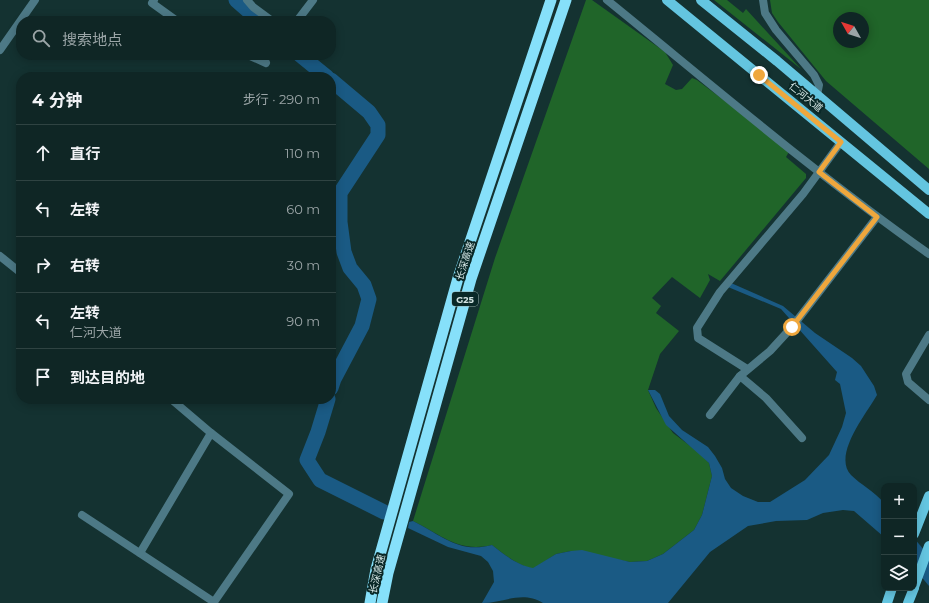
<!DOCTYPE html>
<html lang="zh">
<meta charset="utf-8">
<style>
:root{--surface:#0f2625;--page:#182e2d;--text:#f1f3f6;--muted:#9ba5a7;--line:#2f4342}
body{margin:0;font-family:Montserrat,"Noto Sans SC",sans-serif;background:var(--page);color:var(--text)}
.controls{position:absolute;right:12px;bottom:12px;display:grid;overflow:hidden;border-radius:8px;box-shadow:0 2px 10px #0003}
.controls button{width:36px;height:36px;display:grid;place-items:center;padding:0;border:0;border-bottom:1px solid var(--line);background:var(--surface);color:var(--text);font:20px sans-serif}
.compass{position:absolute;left:833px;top:12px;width:36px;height:36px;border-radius:50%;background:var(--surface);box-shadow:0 2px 10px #0003;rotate:309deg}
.stop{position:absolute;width:12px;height:12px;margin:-9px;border:3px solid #efa73d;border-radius:50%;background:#fff}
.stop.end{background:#efa73d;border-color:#fff;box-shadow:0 1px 4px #0008}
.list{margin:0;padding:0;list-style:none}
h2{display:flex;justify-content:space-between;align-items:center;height:52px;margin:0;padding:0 16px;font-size:17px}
h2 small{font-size:13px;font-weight:400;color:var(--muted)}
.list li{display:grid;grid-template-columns:26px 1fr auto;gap:12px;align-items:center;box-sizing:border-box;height:56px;padding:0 16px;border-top:1px solid var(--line)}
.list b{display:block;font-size:15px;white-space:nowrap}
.list p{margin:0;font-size:13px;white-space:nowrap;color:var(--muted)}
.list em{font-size:13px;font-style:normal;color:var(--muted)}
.icon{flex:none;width:22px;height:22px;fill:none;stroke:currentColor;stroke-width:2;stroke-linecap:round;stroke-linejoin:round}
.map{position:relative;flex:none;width:929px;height:603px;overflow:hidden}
.search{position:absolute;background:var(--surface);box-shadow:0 2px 10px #0003;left:16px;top:16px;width:320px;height:44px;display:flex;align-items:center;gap:10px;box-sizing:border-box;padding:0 14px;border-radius:16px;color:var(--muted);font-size:15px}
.panel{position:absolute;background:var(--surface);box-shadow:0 2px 10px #0003;left:16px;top:72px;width:320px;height:332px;border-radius:16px}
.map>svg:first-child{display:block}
</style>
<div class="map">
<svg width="929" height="603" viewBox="0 0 929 603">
<rect width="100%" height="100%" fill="#143231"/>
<g fill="#206529" fill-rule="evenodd">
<path d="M586,0H592L665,52L673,65L665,84L676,90L682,89L692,78L697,80L790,150L786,157L806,174V178L720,281L708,274L710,280L700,298L672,277L652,298L661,306L656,313L679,331L660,354L648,390L656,408L673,433L701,454L709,463L712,476L702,515L694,530L663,554L647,561L630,562L571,551L556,554L533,569C517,565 505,555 492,545C458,553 442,535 413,521L495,258Z"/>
<path d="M714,0H727L743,13L746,9L801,69Z"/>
<path d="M770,0H929V169L826,81L778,22L772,13ZM839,18H863V42H839Z"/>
</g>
<g fill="#1a5a84">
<path d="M731,283L783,306L815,333L852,358L861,366L874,386L877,395C867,413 832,455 851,475C861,485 874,491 884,503V537L854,511L843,510L823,513L807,520L776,521L748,526L710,552L668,603H543C522,590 504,603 482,603L494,582L493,571L488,562L481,556L448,547L408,528L409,522L413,521C442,535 458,554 492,545C505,555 517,565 533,568L556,554L571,551L582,550L630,562L647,561L663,554L694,530L702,515L712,476L709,463L666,425L648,390H655L660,394L669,416L682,430L708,447L715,456L722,468L725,479L731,488L743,496L758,502H770L805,480L829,455L842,427L846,413L840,384L835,380L837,372L781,309L728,287Z"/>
<path d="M914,538L929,556V586L914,568Z"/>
</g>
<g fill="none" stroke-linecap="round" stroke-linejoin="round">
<g stroke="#1a5a84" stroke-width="15">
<path d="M236,0L260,21"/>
<path d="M300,55L327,77"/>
<path d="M331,80L369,112L378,125V135L340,193V222L344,252L350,268L364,285L369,299L362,326L334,379L331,388"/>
<path d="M328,399L318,432L307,460L320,480L384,512"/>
</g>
<g stroke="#4d7986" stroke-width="8">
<path d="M154,0L152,3L177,21"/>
<path d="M247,0L253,7L272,21"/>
<path d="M607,0C713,86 817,175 929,254"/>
<path d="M763,0L765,13L776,30L814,75L819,85L817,95"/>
<path d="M297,21L313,0"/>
<path d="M0,50L35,0"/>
<path d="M248,55L266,63"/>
<path d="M0,256L21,273"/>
<path d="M929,335L906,374L908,382L929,400"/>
<path d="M747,369L698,338L697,328L720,292L803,194L841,142"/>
<path d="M740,376L766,398L802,438"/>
<path d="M710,415L740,376L770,351L792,327L877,217"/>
<path d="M82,515L214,602L289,494L211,433"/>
<path d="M140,553L211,433L171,399"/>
</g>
<g stroke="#64c5e0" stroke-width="10">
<path d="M667,0L929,214"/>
<path d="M701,0L777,61L929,190"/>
<path d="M914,534L929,496"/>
<path d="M914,587L929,546"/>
<path d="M887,603L892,588"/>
<path d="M908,603L914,588"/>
</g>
<g stroke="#86e0fa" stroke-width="11">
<path d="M370,603L376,569L458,278L551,0"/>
<path d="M382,603L388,573L471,279L566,0"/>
</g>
</g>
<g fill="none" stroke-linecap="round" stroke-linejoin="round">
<path stroke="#efa73d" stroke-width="5" d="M759,75L841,142L819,172L877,217L792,327"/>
</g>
<g text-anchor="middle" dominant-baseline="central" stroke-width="4" stroke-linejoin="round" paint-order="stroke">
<rect fill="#092827" stroke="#96acab" stroke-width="1" x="452" y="292" width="26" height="14" rx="3"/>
<g font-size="9" font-weight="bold" fill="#d3e4e3">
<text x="465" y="299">G25</text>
</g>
<g font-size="10" fill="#d3e4e3" stroke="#092827">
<text transform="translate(806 97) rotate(39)">仁河大道</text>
<text transform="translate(465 261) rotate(-72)">长深高速</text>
<text transform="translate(377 574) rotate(-77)">长深高速</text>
</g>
</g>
</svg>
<div class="controls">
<button>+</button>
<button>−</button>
<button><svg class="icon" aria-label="layers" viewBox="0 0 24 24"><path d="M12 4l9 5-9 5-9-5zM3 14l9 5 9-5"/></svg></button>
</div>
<svg class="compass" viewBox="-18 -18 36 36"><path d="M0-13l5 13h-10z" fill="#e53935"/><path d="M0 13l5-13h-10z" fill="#9ba5a7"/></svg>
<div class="stop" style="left:792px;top:327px"></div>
<div class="stop end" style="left:759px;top:75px"></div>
<div class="search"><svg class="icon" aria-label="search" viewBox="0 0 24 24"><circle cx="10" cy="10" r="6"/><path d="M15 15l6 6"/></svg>搜索地点</div>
<section class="panel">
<h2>4 分钟<small>步行 · 290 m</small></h2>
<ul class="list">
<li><svg class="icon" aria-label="ahead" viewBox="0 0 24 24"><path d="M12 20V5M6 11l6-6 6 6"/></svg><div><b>直行</b></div><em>110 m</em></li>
<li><svg class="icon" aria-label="left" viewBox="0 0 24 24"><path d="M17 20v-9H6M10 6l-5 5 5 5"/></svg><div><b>左转</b></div><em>60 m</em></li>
<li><svg class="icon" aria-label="right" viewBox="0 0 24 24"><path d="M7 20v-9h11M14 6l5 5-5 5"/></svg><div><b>右转</b></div><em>30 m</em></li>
<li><svg class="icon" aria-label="left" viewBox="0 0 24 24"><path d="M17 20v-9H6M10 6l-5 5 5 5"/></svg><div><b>左转</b><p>仁河大道</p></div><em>90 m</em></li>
<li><svg class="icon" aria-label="arrive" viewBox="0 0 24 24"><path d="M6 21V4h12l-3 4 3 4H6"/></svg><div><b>到达目的地</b></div></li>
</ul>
</section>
</div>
